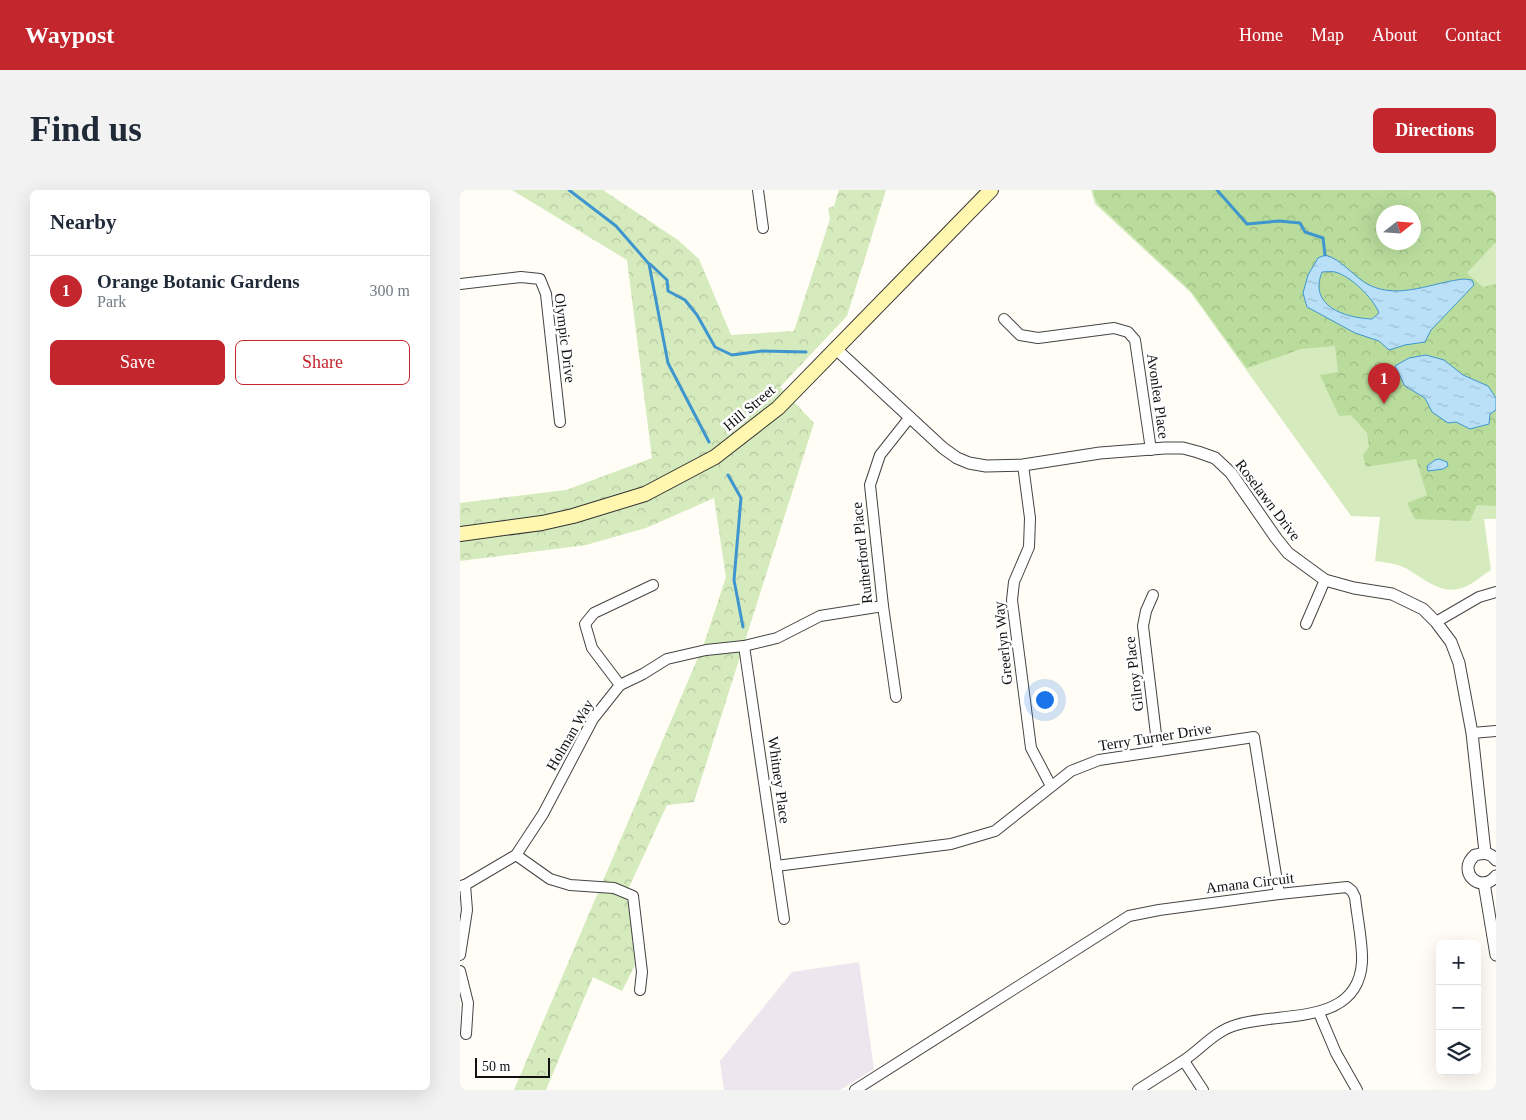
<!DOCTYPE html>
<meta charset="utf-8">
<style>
:root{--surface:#fff;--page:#f2f2f3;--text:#1f2937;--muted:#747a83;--line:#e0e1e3;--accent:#c4262e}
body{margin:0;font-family:Georgia,serif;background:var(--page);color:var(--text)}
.controls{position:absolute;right:15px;bottom:15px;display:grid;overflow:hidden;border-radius:8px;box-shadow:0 5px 20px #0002}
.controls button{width:45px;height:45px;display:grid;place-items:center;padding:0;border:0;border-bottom:1px solid var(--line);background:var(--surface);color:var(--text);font:25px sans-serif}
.compass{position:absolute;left:916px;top:15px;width:45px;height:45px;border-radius:50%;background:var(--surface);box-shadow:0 5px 20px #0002;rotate:73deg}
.scale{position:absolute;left:15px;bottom:12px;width:75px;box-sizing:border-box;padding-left:5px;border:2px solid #111;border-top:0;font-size:14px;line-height:18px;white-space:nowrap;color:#111;-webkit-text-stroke:4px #fff;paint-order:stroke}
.you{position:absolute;left:584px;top:509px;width:18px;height:18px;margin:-12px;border:4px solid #fff;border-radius:50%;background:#1a73e8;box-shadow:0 0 0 8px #1a73e833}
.badge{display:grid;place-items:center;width:32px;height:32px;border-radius:50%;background:var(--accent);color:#fff;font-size:16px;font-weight:700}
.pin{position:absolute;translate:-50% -41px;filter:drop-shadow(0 1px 2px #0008)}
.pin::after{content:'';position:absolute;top:26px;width:18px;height:15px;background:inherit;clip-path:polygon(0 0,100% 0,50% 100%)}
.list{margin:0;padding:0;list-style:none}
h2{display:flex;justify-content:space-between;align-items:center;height:65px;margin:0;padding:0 20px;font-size:21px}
h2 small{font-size:16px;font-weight:400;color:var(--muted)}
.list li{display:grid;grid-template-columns:32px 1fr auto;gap:15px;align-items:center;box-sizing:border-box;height:70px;padding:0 20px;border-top:1px solid var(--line)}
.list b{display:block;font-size:19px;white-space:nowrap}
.list p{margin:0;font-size:16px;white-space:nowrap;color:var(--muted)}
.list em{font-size:16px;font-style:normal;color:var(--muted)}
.actions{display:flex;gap:10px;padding:15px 20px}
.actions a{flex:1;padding:11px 0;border:1px solid var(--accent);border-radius:8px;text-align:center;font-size:18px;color:var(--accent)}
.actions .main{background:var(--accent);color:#fff}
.icon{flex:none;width:28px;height:28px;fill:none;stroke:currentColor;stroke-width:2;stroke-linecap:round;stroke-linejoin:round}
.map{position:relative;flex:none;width:1036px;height:900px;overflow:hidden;border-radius:8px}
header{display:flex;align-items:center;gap:30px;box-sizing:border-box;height:70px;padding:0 25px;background:var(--accent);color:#fff}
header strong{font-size:24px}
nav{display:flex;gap:28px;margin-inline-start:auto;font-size:18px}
.intro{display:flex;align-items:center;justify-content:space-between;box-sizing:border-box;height:120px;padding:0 30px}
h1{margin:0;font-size:35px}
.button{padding:12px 22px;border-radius:8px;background:var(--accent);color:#fff;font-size:18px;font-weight:700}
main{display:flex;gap:30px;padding:0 30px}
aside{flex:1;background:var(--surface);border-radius:8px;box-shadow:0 5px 20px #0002}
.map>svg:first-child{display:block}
</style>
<header>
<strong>Waypost</strong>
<nav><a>Home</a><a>Map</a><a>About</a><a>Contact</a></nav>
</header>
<div class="intro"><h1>Find us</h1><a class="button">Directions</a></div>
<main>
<aside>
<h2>Nearby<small></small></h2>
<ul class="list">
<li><span class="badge">1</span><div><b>Orange Botanic Gardens</b><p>Park</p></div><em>300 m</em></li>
</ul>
<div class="actions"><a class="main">Save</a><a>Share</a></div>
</aside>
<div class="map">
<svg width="1036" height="900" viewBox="0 0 1036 900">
<defs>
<pattern id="forest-crowns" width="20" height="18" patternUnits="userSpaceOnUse" patternTransform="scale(1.25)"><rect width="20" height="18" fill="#b9dc9c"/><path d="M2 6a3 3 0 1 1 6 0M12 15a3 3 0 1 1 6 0" fill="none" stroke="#9ebc85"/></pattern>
<pattern id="park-crowns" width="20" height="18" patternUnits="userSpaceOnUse" patternTransform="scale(1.25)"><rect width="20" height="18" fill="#d5ebbd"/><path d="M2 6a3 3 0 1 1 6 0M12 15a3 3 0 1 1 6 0" fill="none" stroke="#b6c8a1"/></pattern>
<pattern id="water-ripples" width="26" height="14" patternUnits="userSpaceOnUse" patternTransform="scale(1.25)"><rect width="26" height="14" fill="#b9e0f7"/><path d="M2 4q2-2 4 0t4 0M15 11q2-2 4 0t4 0" fill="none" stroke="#9ebfd3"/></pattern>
</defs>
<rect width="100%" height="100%" fill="#fffdf5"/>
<path fill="#eee6ef" d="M399,772L414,879L380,900H264L260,871L332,782Z"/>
<path fill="#d5ebbd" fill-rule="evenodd" d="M631,0H1036V329H1024L1031,380C1021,386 1010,397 998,399C975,404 957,381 938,375C931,373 922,372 915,371L920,327L891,326L731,103L635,14ZM924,22H954V52H924Z"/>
<path fill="url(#forest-crowns)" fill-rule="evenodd" d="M633,0H1036V52L1007,83L1023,97L1036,94V316L1017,315L1010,331L955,329L947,313L967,305L956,269L906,277L903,265L909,257L907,243L891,225L879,226L860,185L878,182L875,156L841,159L787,178L730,100L642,18L636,11ZM924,22H954V52H924Z"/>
<path fill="url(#park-crowns)" d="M52,0H143L218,50L239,69L271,145L334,141L370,29L368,18L374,16L379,0H426L387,126L320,197L354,233L234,612L207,615L164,708L169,712L175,775L162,801L133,787L86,900H54L245,451L266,387L254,308L186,338L126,355L0,371V313L106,300L192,268L167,70Z"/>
<g fill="url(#water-ripples)" stroke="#3f96cf" fill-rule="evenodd">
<path d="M865,65C880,68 894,87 909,95C940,110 973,92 1004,89L1012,90L1014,95L971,140L965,152L945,155L929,160L919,151L895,143L847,117L843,103L848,85L858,68ZM862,82C866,82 871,81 875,82C891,86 913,108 919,123L912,129C885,128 848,116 862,82Z"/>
<path d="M966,165L984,170L1003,185L1028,196L1036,208V220L1030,224L1029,234L1010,239L996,232L988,233L972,222L965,208L945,196L935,176L949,168Z"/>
<path d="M979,269L987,272L988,276L983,279L968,281L967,276L975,270Z"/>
</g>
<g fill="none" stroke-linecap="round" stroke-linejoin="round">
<g stroke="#3f96cf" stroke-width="3">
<path d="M109,0L156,36L189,74L208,173L249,252"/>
<path d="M757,0L787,34L819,31L840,33L845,42L863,48L865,65"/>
<path d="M190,74L207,90L208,101L225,110L237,125L255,157L272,165L302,161L346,162"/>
<path d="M268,285L281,308L274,390L283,437"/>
</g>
<g stroke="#444" stroke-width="12">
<g id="minor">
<path d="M298,0L303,38"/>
<path d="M0,94L61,87L80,89L86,104L100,232"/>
<path d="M544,129L560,145L578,148L654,138L668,142L675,150L691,260"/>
<path d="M563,275L570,328L569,357L554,392L552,410L571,558L591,596"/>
<path d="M693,405L686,421L683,436L698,561"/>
<path d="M976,432L1019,407L1036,402"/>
<path d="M846,434L865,390"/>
<path d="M284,456L324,729"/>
<path d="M160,495L132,458L125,434L134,423L193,395"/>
<path d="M436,507L423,416L410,295L420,265L450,227"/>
<path d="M1012,543L1036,541"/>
<path d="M56,665L90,689L110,695L154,698L173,706L182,782L180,800"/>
<path d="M316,676L491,654L535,641L611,581L639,570L794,547L819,704"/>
<path d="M0,696L5,695L56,665L83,624L133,529L160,495L183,484L207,469L246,460L284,456L317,448L360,426L423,416"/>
<path d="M0,765L7,720L5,695"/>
<path d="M0,781L8,813L6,844"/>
<path d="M859,823L876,863L897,900"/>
<path d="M724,871L743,900"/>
<path d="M395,900L669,726L699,720L819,704L887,697L892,701L895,707C897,726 903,755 902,772C898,837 820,821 776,835C755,841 741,859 723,871C708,881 693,890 678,900"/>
</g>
</g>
<g stroke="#444" stroke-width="13">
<g id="tertiary">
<path d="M376,159L483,258L497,268L509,273L526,276L563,275L640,263L705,258H723L738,262L755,268L771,283L816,348L828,363L865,390L894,398L932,404L963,419L976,432L991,452L999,473L1012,543L1025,662"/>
<path d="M1036,670C1030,662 1024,663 1015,665C996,681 1020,705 1036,686"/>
<path d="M1024,693L1036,765"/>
</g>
</g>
<g stroke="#333" stroke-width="16">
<path id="secondary" d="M0,344L82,333L113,326L185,304L255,267L318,218L531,0"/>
</g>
<use href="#minor" stroke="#fff" stroke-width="10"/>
<use href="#tertiary" stroke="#fff" stroke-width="11"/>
<use href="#secondary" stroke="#fff6b0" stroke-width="14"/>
</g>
<g text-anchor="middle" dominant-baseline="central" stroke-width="5" stroke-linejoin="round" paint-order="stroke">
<g font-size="15" fill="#111" stroke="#fff">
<text transform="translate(105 148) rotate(83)">Olympic Drive</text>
<text transform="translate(698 206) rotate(82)">Avonlea Place</text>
<text transform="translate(289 218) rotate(-40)">Hill Street</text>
<text transform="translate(808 310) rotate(53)">Roselawn Drive</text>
<text transform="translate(402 363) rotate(-96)">Rutherford Place</text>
<text transform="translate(543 453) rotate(-96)">Greerlyn Way</text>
<text transform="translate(674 484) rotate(-97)">Gilroy Place</text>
<text transform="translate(110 545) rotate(-60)">Holman Way</text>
<text transform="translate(695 547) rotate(-9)">Terry Turner Drive</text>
<text transform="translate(319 590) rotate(82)">Whitney Place</text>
<text transform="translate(790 693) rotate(-7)">Amana Circuit</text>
</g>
</g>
</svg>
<div class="controls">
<button>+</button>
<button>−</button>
<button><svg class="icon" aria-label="layers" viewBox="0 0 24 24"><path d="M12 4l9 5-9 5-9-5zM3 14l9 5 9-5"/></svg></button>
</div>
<svg class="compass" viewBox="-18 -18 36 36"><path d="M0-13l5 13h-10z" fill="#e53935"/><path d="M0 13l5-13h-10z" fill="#747a83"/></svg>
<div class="scale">50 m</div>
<div class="you"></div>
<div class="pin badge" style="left:924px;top:214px">1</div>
</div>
</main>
